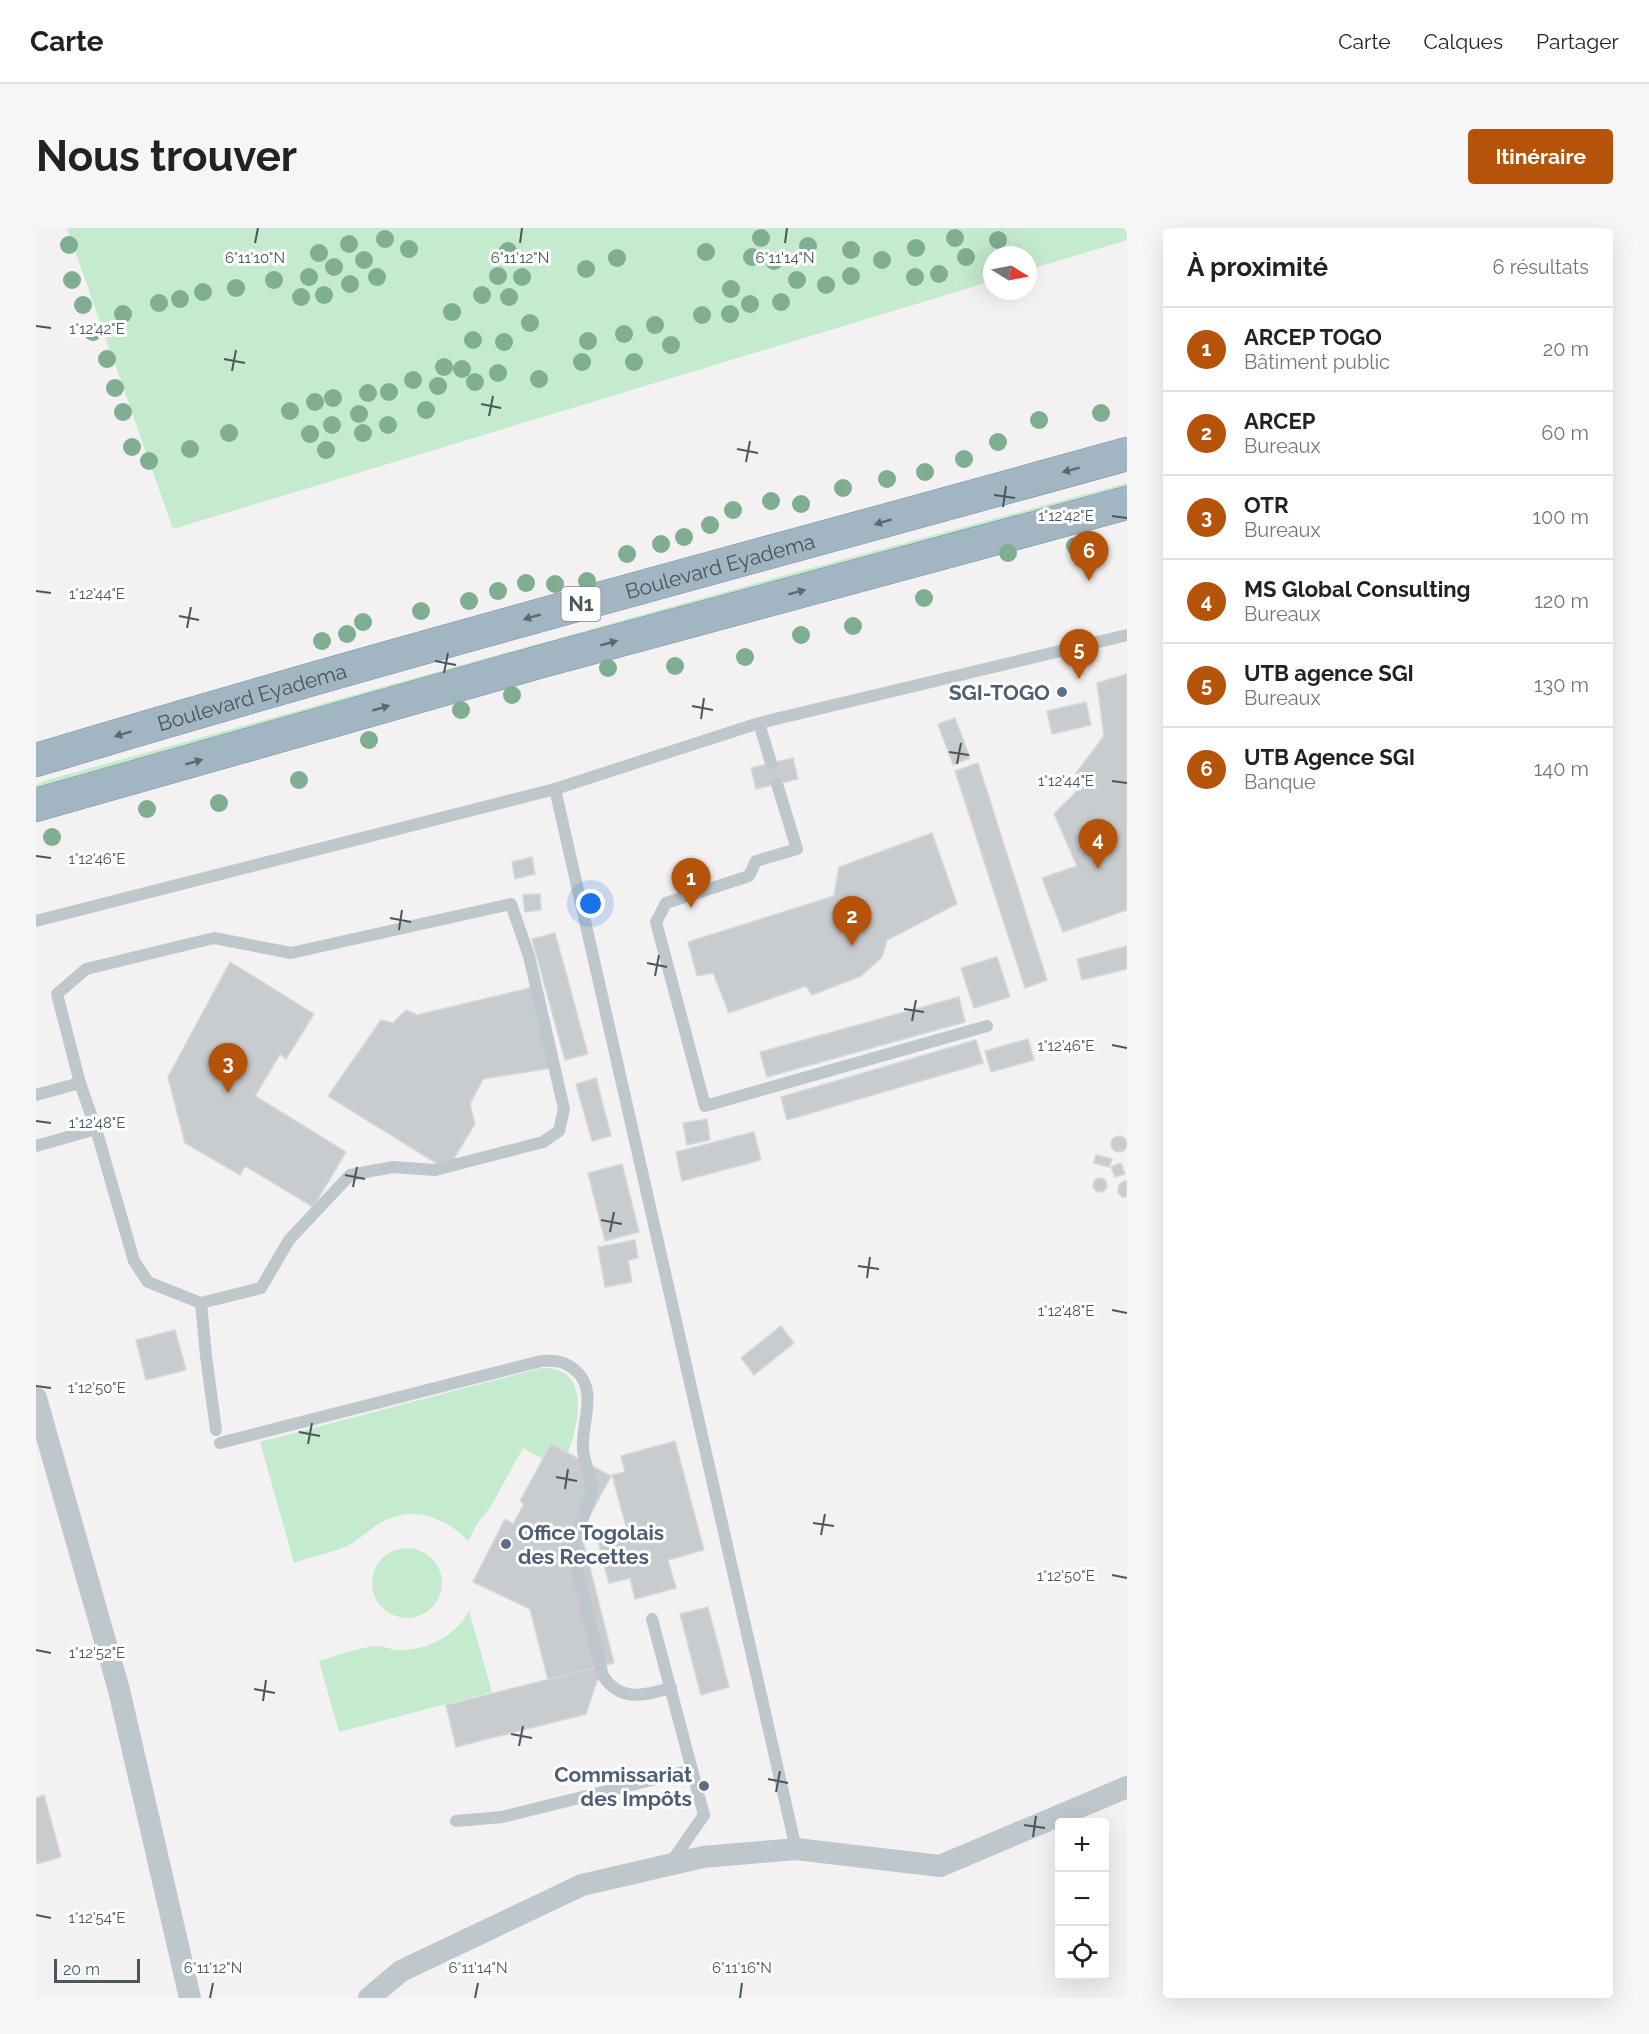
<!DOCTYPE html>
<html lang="fr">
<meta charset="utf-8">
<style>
:root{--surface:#fff;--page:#f6f6f6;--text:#222;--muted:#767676;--line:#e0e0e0;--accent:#b45309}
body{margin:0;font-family:Raleway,sans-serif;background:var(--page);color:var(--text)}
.controls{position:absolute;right:18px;bottom:18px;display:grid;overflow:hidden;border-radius:6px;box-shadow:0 6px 24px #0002}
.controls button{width:54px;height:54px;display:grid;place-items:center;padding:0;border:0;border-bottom:2px solid var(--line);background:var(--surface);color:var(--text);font:30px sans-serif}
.compass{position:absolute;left:947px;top:18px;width:54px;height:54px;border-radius:50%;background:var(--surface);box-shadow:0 6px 24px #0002;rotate:100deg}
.scale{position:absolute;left:18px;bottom:15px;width:86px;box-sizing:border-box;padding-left:6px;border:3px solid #4a565c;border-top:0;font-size:16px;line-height:21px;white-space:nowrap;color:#4a565c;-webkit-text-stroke:4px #fff;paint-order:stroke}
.you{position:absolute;left:555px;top:676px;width:21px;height:21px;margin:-15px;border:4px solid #fff;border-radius:50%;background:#1a73e8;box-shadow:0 0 0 9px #1a73e833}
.badge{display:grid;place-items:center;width:39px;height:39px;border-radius:50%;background:var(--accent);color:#fff;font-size:20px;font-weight:700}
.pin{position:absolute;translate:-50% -50px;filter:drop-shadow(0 2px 3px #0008)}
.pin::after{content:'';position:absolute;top:32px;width:21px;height:18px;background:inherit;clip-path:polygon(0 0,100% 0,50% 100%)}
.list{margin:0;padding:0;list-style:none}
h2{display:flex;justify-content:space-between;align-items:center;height:78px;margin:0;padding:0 24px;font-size:26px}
h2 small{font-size:20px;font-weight:400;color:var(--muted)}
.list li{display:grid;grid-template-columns:39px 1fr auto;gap:18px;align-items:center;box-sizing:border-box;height:84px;padding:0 24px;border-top:2px solid var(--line)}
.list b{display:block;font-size:22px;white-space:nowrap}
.list p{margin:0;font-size:20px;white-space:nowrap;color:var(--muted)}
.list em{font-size:20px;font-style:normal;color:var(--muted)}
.icon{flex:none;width:33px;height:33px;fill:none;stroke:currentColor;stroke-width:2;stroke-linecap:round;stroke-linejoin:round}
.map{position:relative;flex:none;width:1091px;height:1770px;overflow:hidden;border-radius:6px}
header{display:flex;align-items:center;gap:36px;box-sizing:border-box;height:84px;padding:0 30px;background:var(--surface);border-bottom:2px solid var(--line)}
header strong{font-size:28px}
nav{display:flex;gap:33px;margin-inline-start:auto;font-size:21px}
.intro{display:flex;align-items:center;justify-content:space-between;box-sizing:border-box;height:144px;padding:0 36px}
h1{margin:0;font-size:42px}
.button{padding:15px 27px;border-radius:6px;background:var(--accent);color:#fff;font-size:21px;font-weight:700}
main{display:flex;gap:36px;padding:0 36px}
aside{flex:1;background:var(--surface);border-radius:6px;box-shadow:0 6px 24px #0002}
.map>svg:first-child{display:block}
</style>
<header>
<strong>Carte</strong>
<nav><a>Carte</a><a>Calques</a><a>Partager</a></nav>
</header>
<div class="intro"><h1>Nous trouver</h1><a class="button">Itinéraire</a></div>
<main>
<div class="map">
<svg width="1091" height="1770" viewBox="0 0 1091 1770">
<rect width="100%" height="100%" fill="#f3f1f1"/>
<g fill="#c5ebce">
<path d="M31,0H1091V12L992,42V27H956V53L137,301Z"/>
<path d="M1091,255V265L0,568V557L8,553L757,345Z"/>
<path d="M505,1140C562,1138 540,1210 525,1241L487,1220L455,1278L441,1296L432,1313C407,1287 374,1276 341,1297C331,1303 322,1313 311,1318C294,1325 276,1329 258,1335L224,1214Z"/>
<circle cx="371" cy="1355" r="35"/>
<path d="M433,1383L456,1464L303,1504L283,1433C296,1429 331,1417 342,1418C348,1418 354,1421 360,1422C390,1423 418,1410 433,1383Z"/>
</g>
<g fill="#c8cccf" stroke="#d5d8db" stroke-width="1.5">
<path d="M1091,446V682L1027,704L1006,650L1041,638L1018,586L1047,557L1040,545L1068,508L1061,455Z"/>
<path d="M1050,474L1055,497L1016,506L1011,483Z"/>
<path d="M919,490L934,530L917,537L902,496Z"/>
<path d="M757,530L762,551L720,561L715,540Z"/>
<path d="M942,535L1011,752L989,760L919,543Z"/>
<path d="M896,605L921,676L851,712L846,729L825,748L776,767L770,758L693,785L677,745L661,748L652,714L798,668L803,639Z"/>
<path d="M496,629L499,646L479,651L476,634Z"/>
<path d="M504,666L505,682L489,684L487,667Z"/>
<path d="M519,705L552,826L529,832L496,711Z"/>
<path d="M1091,718V741L1046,752L1041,731Z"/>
<path d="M961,729L974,769L938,780L925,740Z"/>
<path d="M194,734L278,786L250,831L244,826L219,868L310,924L277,979L209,938L204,947L149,915L132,849Z"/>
<path d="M498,759L515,840L447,851L434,876L439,896L411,942L292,868L345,792L357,795L370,782L381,787Z"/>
<path d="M923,769L929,794L731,849L724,824Z"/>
<path d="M992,811L998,832L955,844L949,823Z"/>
<path d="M940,812L947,835L751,892L745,869Z"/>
<path d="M560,850L575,908L556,913L540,856Z"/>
<path d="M671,891L674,912L651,917L647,895Z"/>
<path d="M718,904L725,932L646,953L640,924Z"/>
<circle cx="1083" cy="916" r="8"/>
<path d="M1060,927L1076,931L1073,939L1058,935Z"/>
<path d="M1085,935L1089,946L1079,949L1075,939Z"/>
<path d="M586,936L603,1004L569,1013L552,945Z"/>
<circle cx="1064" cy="957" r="7"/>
<path d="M1088,953H1091V969H1086L1082,964L1083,957Z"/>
<path d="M599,1012L602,1030L592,1032L596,1054L569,1059L562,1019Z"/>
<path d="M745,1098L758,1115L718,1147L705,1130Z"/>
<path d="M139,1102L150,1142L110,1152L100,1112Z"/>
<path d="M639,1213L668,1322L632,1332L640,1360L599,1371L594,1350L573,1355L562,1313L592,1305L576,1247L589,1244L585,1228Z"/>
<path d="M515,1216L575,1248L545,1304L578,1435L512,1452L494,1381L437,1354L469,1291L477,1296L488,1276L484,1273Z"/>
<path d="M672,1379L693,1459L665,1467L644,1386Z"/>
<path d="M566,1438L550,1486L420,1519L410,1477Z"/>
<path d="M8,1567L25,1629L0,1636V1570Z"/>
</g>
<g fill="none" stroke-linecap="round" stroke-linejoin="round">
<g stroke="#7995a5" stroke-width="34">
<g id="trunk">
<path id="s1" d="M0,532C362,423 727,327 1091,226"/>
<path d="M0,577L503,434L1091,275"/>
</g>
</g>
<g stroke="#bec7cc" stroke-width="12">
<path d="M723,495L735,535"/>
<path d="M741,556L761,621L720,633L713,648L630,675L620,694L669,878L951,798"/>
<path d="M519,561L760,1621"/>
<path d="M0,693L519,561L723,495L1091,407"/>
<path d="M0,867L44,855"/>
<path d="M0,918L60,901"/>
<path d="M165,1075L225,1060L253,1012L314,947L357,939L399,942L507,914L523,903L528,881L493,728L475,676L255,725L178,710L50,741L21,766L44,855L60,901L98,1033L112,1054L165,1075L170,1128L180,1202"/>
<path d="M184,1215L505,1133C518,1132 529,1133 539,1142C563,1162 545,1195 547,1221C548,1236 557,1250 555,1265C551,1285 536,1309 538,1327C539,1339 544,1351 546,1363C553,1391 560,1419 567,1448C585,1475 608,1467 635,1460"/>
<path d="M616,1391L668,1587L634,1636"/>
<path d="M420,1593L466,1589L656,1542"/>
</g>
<g stroke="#bec7cc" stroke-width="22">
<path d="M0,1170L83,1462L154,1770"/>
<path d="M333,1770L365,1743L546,1657L667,1629L760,1621L904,1638L1091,1559"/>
</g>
<use href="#trunk" stroke="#a1b6c2" stroke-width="33"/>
</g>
<g fill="#80ae90">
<circle cx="725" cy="10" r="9"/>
<circle cx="919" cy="10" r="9"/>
<circle cx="349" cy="11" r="9"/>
<circle cx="962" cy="12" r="9"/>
<circle cx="313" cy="16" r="9"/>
<circle cx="33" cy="17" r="9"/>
<circle cx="772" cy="18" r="9"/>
<circle cx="880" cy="20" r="9"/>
<circle cx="373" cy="21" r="9"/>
<circle cx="815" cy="22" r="9"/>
<circle cx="472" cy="23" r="9"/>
<circle cx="670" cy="24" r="9"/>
<circle cx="283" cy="25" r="9"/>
<circle cx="716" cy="29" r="9"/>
<circle cx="930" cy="29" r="9"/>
<circle cx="581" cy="30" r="9"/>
<circle cx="328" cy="32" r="9"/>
<circle cx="846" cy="32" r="9"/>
<circle cx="738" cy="33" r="9"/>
<circle cx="298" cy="39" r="9"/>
<circle cx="550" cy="41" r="9"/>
<circle cx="903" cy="46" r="9"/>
<circle cx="462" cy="48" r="9"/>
<circle cx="815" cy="48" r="9"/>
<circle cx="273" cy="49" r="9"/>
<circle cx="341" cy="49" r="9"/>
<circle cx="486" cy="49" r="9"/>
<circle cx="879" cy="49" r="9"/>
<circle cx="36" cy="52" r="9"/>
<circle cx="238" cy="52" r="9"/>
<circle cx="761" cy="52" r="9"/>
<circle cx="314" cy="56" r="9"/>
<circle cx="790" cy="57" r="9"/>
<circle cx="200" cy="60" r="9"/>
<circle cx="695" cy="61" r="9"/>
<circle cx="167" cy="64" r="9"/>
<circle cx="288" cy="67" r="9"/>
<circle cx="446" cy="67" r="9"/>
<circle cx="265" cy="69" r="9"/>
<circle cx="473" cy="69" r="9"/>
<circle cx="144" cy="71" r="9"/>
<circle cx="745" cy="74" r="9"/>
<circle cx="123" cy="75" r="9"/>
<circle cx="714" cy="76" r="9"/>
<circle cx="47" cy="77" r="9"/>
<circle cx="416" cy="84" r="9"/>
<circle cx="87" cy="86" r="9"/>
<circle cx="694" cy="86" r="9"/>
<circle cx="666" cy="87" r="9"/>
<circle cx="494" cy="95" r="9"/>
<circle cx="619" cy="97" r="9"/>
<circle cx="57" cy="104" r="9"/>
<circle cx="588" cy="106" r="9"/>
<circle cx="437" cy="112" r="9"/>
<circle cx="552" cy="113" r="9"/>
<circle cx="468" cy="114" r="9"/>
<circle cx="635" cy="117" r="9"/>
<circle cx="71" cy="131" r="9"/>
<circle cx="546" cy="134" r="9"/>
<circle cx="598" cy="134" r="9"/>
<circle cx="408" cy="139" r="9"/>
<circle cx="426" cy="141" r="9"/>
<circle cx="462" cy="145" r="9"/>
<circle cx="503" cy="151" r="9"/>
<circle cx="377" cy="152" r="9"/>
<circle cx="439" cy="154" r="9"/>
<circle cx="402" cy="158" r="9"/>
<circle cx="79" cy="160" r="9"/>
<circle cx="353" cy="164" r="9"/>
<circle cx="332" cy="165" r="9"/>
<circle cx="297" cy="170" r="9"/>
<circle cx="279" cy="174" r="9"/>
<circle cx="390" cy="182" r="9"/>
<circle cx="254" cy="183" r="9"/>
<circle cx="87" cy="184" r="9"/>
<circle cx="1065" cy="185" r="9"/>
<circle cx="323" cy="186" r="9"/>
<circle cx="1003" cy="192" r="9"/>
<circle cx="296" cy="197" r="9"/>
<circle cx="352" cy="197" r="9"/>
<circle cx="193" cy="205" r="9"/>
<circle cx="327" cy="205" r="9"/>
<circle cx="274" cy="206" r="9"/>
<circle cx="962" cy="214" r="9"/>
<circle cx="96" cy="219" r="9"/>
<circle cx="154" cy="221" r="9"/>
<circle cx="290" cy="222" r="9"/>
<circle cx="928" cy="231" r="9"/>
<circle cx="113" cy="233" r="9"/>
<circle cx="889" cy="244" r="9"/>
<circle cx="851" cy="251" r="9"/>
<circle cx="807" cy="260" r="9"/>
<circle cx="735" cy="273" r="9"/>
<circle cx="765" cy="276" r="9"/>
<circle cx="697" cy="282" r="9"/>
<circle cx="674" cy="297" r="9"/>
<circle cx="648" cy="309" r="9"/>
<circle cx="625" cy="316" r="9"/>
<circle cx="1039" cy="318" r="9"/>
<circle cx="972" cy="325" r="9"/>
<circle cx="591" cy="326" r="9"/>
<circle cx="551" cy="353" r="9"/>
<circle cx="490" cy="355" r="9"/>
<circle cx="519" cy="356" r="9"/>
<circle cx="462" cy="363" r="9"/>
<circle cx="888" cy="370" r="9"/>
<circle cx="433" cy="373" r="9"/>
<circle cx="385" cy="383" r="9"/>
<circle cx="327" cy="394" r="9"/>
<circle cx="817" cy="398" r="9"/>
<circle cx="311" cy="406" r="9"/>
<circle cx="765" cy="407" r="9"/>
<circle cx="286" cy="413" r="9"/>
<circle cx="709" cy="429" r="9"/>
<circle cx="639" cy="438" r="9"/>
<circle cx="572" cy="440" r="9"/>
<circle cx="476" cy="467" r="9"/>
<circle cx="425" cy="482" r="9"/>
<circle cx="333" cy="512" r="9"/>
<circle cx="263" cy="552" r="9"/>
<circle cx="183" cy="575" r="9"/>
<circle cx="111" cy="581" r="9"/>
<circle cx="16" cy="609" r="9"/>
</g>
<defs><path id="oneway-solid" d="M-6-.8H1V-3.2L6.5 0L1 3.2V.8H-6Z" transform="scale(1.5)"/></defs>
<g fill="#5b6970">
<use href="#oneway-solid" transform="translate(1035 242) rotate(165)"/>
<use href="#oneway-solid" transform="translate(847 294) rotate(164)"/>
<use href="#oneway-solid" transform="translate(761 364) rotate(-15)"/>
<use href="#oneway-solid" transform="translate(496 389) rotate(164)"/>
<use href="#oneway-solid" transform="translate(573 415) rotate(-15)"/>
<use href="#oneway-solid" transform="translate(345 480) rotate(-16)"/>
<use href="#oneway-solid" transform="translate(87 506) rotate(163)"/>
<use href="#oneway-solid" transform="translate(158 534) rotate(-16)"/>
</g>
<path fill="none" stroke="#4a565c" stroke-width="2" d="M219,15L222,0M484,15L486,0M749,15L751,0M0,98L15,100M188,131L209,135M196,143L200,122M445,176L465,180M453,188L457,168M701,221L722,225M710,234L714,213M958,267L979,270M967,279L970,258M1076,288L1091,290M0,363L15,365M143,388L163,392M151,400L155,379M399,433L420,437M408,445L412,425M656,478L677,482M665,491L668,470M913,524L933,527M921,536L925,515M1076,553L1091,555M0,628L15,630M354,690L375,694M363,702L366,682M611,735L631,739M619,748L623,727M868,781L888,784M876,793L880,772M1076,817L1091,820M0,893L15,895M309,947L329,951M317,959L321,939M565,992L586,996M574,1004L578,984M822,1038L843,1041M831,1050L834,1029M1076,1082L1091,1085M0,1158L15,1160M263,1204L284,1208M272,1216L276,1195M520,1249L541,1253M529,1261L532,1241M777,1295L798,1298M785,1307L789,1286M1076,1347L1091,1350M0,1422L15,1425M218,1461L239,1465M227,1473L230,1452M475,1506L496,1510M483,1518L487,1498M732,1551L752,1555M740,1564L744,1543M988,1597L1009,1600M997,1609L1000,1588M0,1687L15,1690M174,1770L177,1755M439,1770L442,1755M704,1770L706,1755"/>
<g fill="#5c6f8a" stroke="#fff" stroke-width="2">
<circle cx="1026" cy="464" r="6"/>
<circle cx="470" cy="1316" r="6"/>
<circle cx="668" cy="1558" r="6"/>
</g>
<g text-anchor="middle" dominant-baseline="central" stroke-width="6" stroke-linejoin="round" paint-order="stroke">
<rect fill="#fff" stroke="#80898d" stroke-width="1.5" x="525.5" y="359" width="39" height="34" rx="4.5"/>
<g font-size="20" font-weight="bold" fill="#4a565c">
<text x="545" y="376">N1</text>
</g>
<g font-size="21" fill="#4a565c" stroke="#fff">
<text stroke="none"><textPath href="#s1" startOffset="711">Boulevard Eyadema</textPath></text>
<text stroke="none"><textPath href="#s1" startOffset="225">Boulevard Eyadema</textPath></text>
</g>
<g font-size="21" font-weight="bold" fill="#4e5e75" stroke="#fff" text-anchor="end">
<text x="1014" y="464">SGI-TOGO</text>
<text x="482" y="1304" text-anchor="start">Office Togolais<tspan x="482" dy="24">des Recettes</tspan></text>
<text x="656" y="1546">Commissariat<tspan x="656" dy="24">des Impôts</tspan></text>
</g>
</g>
<g font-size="15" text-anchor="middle" fill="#4a565c" stroke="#fff" stroke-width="6" stroke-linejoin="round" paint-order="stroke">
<text x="219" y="35">6°11'10"N</text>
<text x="484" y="35">6°11'12"N</text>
<text x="749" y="35">6°11'14"N</text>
<text x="61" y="106">1°12'42"E</text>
<text x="1030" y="293">1°12'42"E</text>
<text x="61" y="371">1°12'44"E</text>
<text x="1030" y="558">1°12'44"E</text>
<text x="61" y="636">1°12'46"E</text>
<text x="1030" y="823">1°12'46"E</text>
<text x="61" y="900">1°12'48"E</text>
<text x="1030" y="1088">1°12'48"E</text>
<text x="61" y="1165">1°12'50"E</text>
<text x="1030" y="1353">1°12'50"E</text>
<text x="61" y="1430">1°12'52"E</text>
<text x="61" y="1695">1°12'54"E</text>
<text x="177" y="1745">6°11'12"N</text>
<text x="442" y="1745">6°11'14"N</text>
<text x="706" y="1745">6°11'16"N</text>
</g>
</svg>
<div class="controls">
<button>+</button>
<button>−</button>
<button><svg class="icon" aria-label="locate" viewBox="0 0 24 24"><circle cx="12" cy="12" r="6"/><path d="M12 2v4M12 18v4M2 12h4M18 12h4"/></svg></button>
</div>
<svg class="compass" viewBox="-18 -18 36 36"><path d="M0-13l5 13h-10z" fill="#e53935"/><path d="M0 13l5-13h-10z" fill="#767676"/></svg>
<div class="scale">20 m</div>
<div class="you"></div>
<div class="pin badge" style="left:655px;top:680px">1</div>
<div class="pin badge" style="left:816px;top:718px">2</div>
<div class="pin badge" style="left:192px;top:865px">3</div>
<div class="pin badge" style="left:1062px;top:641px">4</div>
<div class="pin badge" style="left:1043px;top:451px">5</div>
<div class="pin badge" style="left:1053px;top:353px">6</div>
</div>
<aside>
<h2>À proximité<small>6 résultats</small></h2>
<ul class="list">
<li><span class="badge">1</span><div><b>ARCEP TOGO</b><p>Bâtiment public</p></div><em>20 m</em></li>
<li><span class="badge">2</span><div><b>ARCEP</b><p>Bureaux</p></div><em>60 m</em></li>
<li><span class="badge">3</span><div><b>OTR</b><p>Bureaux</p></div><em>100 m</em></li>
<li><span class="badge">4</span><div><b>MS Global Consulting</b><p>Bureaux</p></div><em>120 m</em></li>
<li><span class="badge">5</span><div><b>UTB agence SGI</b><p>Bureaux</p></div><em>130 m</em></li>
<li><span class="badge">6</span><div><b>UTB Agence SGI</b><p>Banque</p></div><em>140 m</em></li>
</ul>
</aside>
</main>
